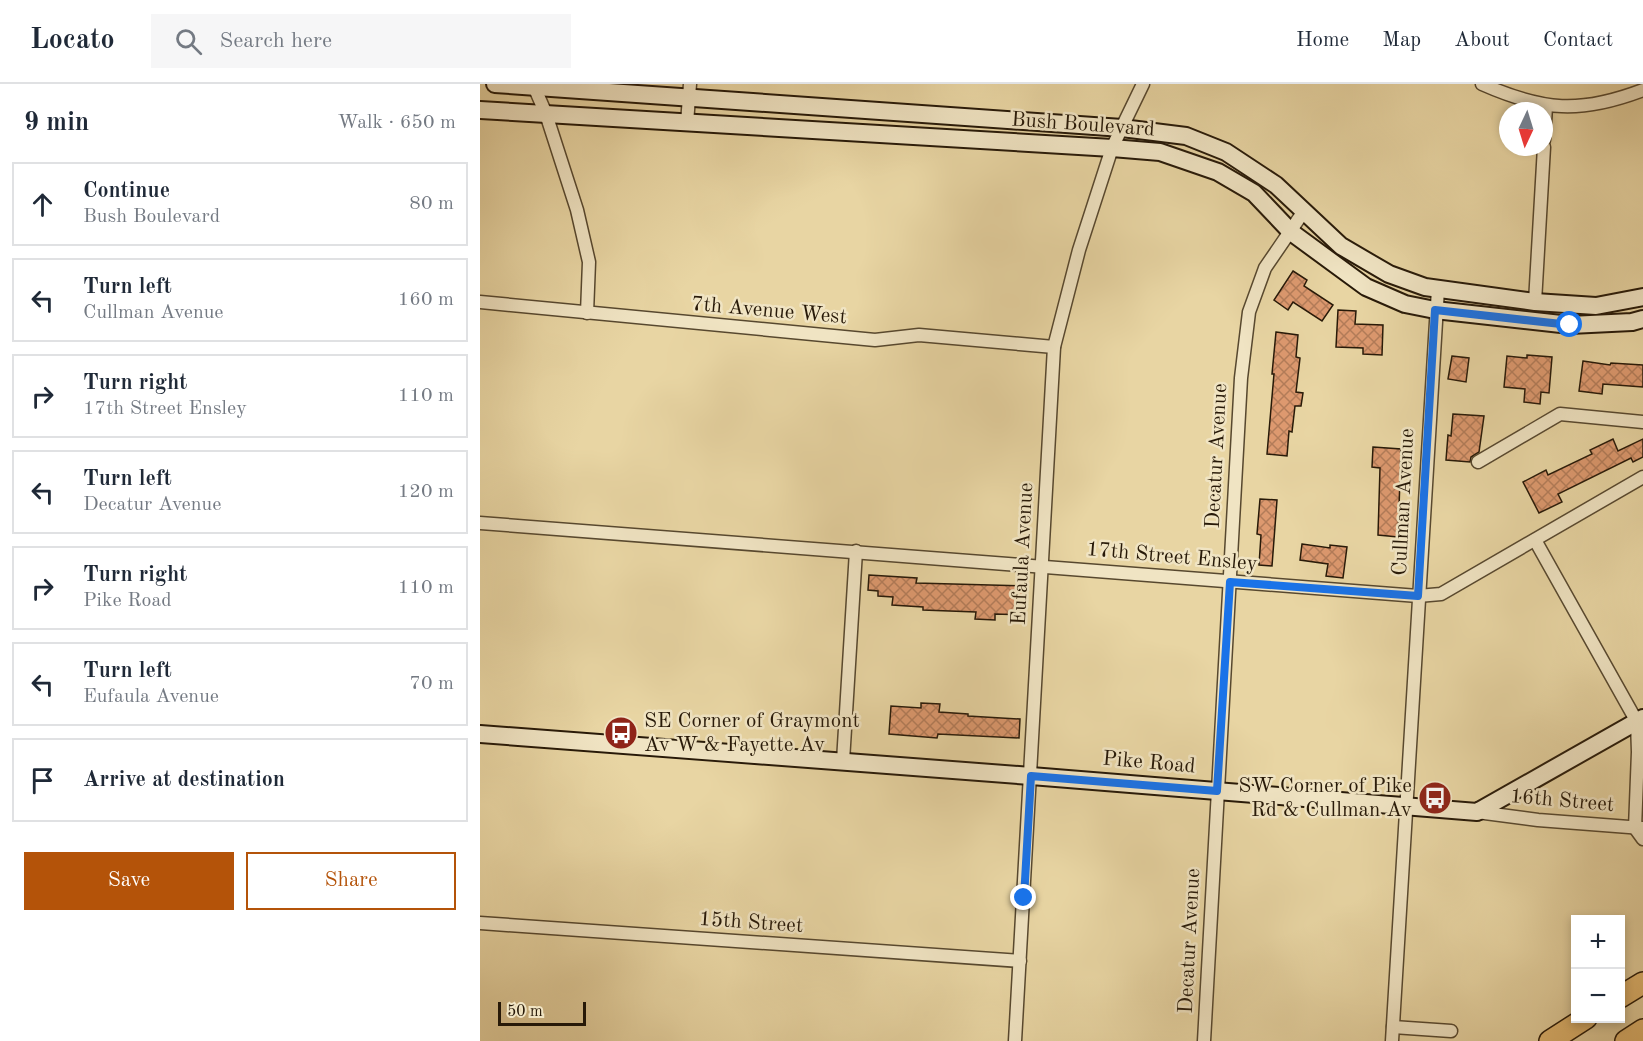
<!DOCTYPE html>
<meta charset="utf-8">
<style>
:root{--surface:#fff;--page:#f6f6f7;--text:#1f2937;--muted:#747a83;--line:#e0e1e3;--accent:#b45309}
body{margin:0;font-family:"Old Standard TT",serif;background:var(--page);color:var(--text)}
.controls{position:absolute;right:18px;bottom:18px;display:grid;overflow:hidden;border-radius:0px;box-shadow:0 3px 9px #0003}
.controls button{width:54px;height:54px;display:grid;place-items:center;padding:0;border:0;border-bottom:2px solid var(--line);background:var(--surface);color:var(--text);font:30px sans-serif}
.compass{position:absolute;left:1019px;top:18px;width:54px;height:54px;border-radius:50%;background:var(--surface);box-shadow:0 3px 9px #0003;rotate:184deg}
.scale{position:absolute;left:18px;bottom:15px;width:88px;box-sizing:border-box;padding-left:6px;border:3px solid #271908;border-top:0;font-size:16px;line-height:21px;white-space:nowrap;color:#271908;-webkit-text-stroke:4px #f0e4c3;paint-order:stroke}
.stop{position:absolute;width:18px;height:18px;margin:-14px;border:4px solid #1a73e8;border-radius:50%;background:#fff}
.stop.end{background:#1a73e8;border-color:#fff;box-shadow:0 2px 6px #0008}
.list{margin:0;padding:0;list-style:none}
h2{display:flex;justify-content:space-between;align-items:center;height:78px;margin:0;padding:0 24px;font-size:26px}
h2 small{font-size:20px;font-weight:400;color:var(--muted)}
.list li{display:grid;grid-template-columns:39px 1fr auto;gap:18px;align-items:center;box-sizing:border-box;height:84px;margin:0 12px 12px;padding:0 12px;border:2px solid var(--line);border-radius:0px}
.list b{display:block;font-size:22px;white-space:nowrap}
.list p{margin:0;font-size:20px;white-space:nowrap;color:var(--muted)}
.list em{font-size:20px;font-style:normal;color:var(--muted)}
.actions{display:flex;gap:12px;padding:18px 24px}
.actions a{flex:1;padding:14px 0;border:2px solid var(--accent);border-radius:0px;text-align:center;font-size:21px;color:var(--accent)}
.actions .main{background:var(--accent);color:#fff}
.icon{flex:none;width:33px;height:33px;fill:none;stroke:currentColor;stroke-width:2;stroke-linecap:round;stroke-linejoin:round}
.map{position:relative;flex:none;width:1163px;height:957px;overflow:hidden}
header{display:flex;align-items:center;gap:36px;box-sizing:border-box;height:84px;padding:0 30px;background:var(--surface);border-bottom:2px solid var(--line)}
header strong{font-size:28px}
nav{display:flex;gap:33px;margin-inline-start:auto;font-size:21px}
.search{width:420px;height:54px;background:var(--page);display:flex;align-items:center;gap:15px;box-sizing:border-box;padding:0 21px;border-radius:0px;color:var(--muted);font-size:22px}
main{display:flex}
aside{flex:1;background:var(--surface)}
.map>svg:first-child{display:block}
</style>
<header>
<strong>Locato</strong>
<div class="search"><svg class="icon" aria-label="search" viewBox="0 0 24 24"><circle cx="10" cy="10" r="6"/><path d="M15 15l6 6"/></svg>Search here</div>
<nav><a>Home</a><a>Map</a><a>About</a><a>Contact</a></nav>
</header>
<main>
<aside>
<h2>9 min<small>Walk · 650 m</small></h2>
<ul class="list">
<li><svg class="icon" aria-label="ahead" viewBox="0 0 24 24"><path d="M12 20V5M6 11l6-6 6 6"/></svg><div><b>Continue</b><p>Bush Boulevard</p></div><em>80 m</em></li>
<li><svg class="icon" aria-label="left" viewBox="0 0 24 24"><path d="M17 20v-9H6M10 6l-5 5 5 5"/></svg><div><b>Turn left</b><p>Cullman Avenue</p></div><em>160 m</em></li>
<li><svg class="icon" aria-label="right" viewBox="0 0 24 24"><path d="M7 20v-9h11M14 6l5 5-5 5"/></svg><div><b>Turn right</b><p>17th Street Ensley</p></div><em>110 m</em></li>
<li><svg class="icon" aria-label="left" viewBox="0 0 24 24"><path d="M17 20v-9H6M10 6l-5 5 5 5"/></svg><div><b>Turn left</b><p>Decatur Avenue</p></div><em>120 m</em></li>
<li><svg class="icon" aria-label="right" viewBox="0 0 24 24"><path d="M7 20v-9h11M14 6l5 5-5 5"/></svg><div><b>Turn right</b><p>Pike Road</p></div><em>110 m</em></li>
<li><svg class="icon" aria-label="left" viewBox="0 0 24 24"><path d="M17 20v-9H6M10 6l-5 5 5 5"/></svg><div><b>Turn left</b><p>Eufaula Avenue</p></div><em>70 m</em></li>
<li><svg class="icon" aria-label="arrive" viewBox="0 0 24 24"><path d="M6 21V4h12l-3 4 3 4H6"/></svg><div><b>Arrive at destination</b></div></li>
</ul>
<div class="actions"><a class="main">Save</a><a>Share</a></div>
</aside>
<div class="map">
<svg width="1163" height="957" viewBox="0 0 1163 957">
<defs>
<pattern id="building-cross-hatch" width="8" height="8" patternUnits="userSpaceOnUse" patternTransform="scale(1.5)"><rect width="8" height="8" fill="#dd996f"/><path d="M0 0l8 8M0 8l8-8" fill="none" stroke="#b37c59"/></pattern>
</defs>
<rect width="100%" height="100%" fill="#e8d5a3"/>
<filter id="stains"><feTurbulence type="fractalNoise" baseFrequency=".00333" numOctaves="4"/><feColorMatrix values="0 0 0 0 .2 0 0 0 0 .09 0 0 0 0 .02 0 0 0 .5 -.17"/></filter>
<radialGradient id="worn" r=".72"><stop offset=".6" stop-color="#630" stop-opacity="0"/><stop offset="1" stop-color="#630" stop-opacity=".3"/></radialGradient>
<g fill="url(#building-cross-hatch)" stroke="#271908" stroke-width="1.5">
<path d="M813,187L827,196L824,202L853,221L842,237L813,218L808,226L794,216Z"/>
<path d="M858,226L876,227L875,240L903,241L902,271L883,270V264L856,263Z"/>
<path d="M796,248L818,251L816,273L820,274L816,308L823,309L821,322H815L812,348L809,347L807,372L787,370L794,290H792Z"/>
<path d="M1047,271L1072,273L1069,309L1061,308L1060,320L1044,318L1045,305L1024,303L1027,272L1047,274Z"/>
<path d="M972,272L989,274L986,298L968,295Z"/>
<path d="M1103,277L1130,281L1131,279L1163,281V303L1123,300L1122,310L1099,307Z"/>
<path d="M973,330L1004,332L999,368L991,373L990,378L966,376L968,351L971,352Z"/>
<path d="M1133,355L1138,367L1163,355V373L1153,378L1151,374L1078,410L1082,418L1059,429L1043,398L1066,386L1068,391L1112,370L1110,366Z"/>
<path d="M893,363L921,365L918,453L898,451L900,384L892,383Z"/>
<path d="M780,415L797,416L792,482L779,481L781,451L777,450Z"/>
<path d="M822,460L850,464V461L867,463L863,494L846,492L848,480L820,476Z"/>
<path d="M389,491L437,494L436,499L543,502L542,531L515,530V536L495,535L496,528L443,526V523L412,521L413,513L398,512V507L388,506Z"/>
<path d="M441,619L460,620L459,628L488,630V632L540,635L539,654L458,650L457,654L409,650L411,622L441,624Z"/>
</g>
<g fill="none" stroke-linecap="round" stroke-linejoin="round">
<g stroke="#57482f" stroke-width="15">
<g id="street">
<path d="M53,0L66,30L97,126L109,178L107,229"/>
<path d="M1002,0C1063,27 1100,30 1163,6"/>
<path d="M207,39L210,0"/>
<path d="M1064,56L1066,22"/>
<path d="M0,218L395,256L439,251L574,263"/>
<path d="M1055,218L1064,63"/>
<path d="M998,378L1080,330L1163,338"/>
<path d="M0,439L938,512L961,510L1163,393"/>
<path d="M1055,456L1157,638L1158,668L1155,744L1163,755"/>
<path d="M363,677L376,467"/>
<path d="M997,728L1058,736L1162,744"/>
<path d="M0,839L540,877"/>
<path d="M913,943L971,947"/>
<path d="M535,957L574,263L599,166L632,64L663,0"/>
<path d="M724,957L761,294L769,228L785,184L824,127"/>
<path d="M912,957L958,205"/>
</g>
</g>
<g stroke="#271908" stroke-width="20">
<g id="secondary">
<path d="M15,0L642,44L706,52L746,68L796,101L861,162L909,190L945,203L1055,218L1116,222L1163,213"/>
<path d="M0,26L632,64L680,68L738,88L774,109L811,148L886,203L925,220L955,226L1090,241L1152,238L1163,235"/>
<path d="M0,650L551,692L997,728L1163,634"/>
</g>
</g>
<g stroke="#271908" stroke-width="24">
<g id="highway">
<path d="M1140,913L1163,899"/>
<path d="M1070,957L1106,934"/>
<path d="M1146,957L1163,946"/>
</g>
</g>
<use href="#street" stroke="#f0e4c3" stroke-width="12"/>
<use href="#secondary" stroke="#f0e4c3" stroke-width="16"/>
<use href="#highway" stroke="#e4ba72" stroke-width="21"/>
</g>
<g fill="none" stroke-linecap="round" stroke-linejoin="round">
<path stroke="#1a73e8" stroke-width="8" d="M544,814L551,692L737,707L750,498L938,512L955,226L1090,241"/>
</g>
<defs>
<g id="bus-disc" transform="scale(1.725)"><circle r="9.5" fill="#8f2418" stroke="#f0e4c3"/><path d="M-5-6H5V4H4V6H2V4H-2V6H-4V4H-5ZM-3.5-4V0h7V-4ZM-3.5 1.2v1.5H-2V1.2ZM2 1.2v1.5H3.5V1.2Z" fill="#fff"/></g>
</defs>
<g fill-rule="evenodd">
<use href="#bus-disc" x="141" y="649"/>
<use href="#bus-disc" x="955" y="714"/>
</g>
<g text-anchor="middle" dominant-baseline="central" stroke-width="5" stroke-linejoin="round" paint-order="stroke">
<g font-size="21" fill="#271908" stroke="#f0e4c3">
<text transform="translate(603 41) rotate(4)">Bush Boulevard</text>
<text transform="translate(289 227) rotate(5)">7th Avenue West</text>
<text transform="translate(737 372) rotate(-87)">Decatur Avenue</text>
<text transform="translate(924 418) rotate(-87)">Cullman Avenue</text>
<text transform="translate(543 470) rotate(-87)">Eufaula Avenue</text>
<text transform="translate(692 473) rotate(5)">17th Street Ensley</text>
<text transform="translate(669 679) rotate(5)">Pike Road</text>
<text transform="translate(1082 717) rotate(5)">16th Street</text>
<text transform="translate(271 839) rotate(4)">15th Street</text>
<text transform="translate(710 857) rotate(-87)">Decatur Avenue</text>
</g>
<g font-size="21" fill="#271908" stroke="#f0e4c3" text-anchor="start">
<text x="164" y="637">SE Corner of Graymont<tspan x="164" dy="24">Av W &amp; Fayette Av</tspan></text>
<text x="932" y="702" text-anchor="end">SW Corner of Pike<tspan x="932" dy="24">Rd &amp; Cullman Av</tspan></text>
</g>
</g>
<rect width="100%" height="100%" filter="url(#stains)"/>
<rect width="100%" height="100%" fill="url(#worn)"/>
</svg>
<div class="controls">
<button>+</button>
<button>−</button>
</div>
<svg class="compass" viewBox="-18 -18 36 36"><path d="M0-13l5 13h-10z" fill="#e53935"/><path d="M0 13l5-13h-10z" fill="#747a83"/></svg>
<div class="scale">50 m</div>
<div class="stop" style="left:1090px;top:241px"></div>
<div class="stop end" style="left:544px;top:814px"></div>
</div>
</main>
